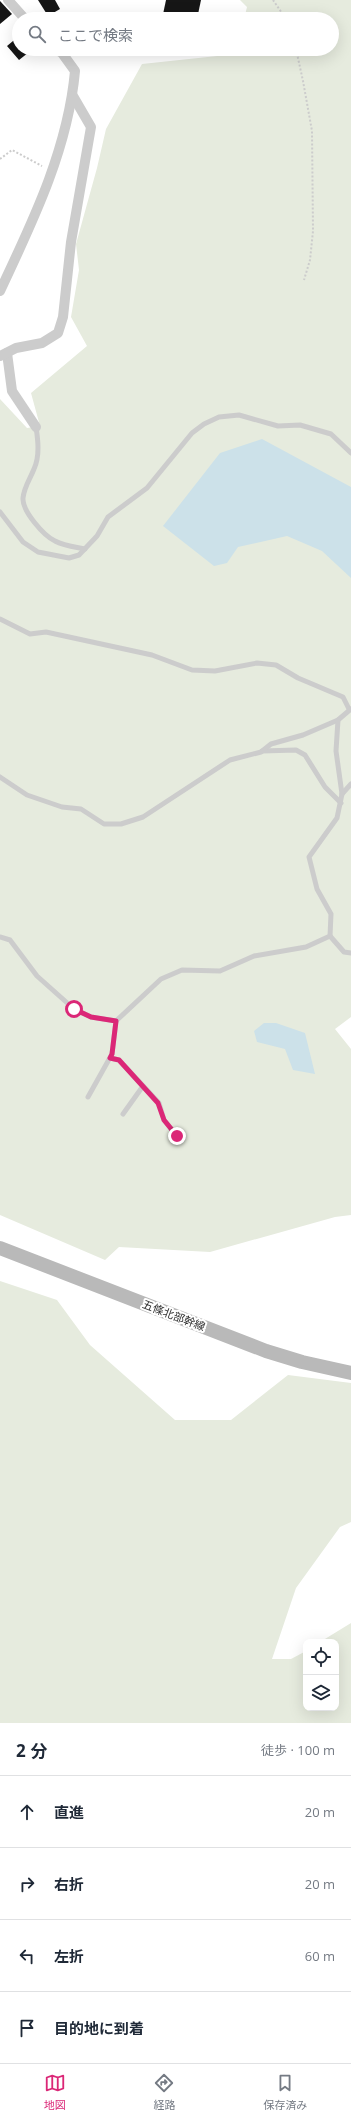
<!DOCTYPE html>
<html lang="ja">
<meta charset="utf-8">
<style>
:root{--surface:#fff;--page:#f6f6f7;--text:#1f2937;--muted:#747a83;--line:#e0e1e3;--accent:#db2777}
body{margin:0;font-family:"Open Sans","Noto Sans JP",sans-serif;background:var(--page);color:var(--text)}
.controls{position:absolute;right:12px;bottom:12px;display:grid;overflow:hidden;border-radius:8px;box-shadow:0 4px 16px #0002}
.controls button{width:36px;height:36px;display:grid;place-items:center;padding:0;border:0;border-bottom:1px solid var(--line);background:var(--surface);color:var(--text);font:20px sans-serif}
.stop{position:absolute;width:12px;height:12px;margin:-9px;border:3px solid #db2777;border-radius:50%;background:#fff}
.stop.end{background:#db2777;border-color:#fff;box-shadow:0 1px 4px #0008}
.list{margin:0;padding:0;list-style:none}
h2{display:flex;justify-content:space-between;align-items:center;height:52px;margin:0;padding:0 16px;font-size:17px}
h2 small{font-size:13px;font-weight:400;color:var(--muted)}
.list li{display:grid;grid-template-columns:26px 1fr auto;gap:12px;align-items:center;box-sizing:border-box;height:72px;padding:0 16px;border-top:1px solid var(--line)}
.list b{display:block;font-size:15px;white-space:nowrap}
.list em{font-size:13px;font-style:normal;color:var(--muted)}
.icon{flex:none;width:22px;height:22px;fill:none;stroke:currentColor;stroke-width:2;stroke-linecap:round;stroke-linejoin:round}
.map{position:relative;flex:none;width:351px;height:1723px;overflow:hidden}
.search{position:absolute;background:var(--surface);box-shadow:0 4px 16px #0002;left:12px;right:12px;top:12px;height:44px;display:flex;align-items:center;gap:10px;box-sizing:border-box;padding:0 14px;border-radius:22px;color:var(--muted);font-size:15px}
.sheet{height:340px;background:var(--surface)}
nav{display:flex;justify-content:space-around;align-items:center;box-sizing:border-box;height:56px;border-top:1px solid var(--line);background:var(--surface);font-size:11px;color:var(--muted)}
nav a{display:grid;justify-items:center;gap:2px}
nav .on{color:var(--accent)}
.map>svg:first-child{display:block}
</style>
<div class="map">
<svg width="351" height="1723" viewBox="0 0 351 1723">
<rect width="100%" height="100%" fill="#fff"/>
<g fill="#e6ebde">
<path d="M240,0H351V1017L335,1029L351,1049V1215L335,1217L210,1252L119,1247L105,1260L0,1215V399L27,428L40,426L31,393L87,346L71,317L79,270L76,244L97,168L106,129L142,64L236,54L238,49H332V19H244L247,7Z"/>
<path d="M0,1281L57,1300L90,1345L175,1420H231L288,1375L351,1383V1522L340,1527L296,1588L272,1659H291L306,1651V1708H336V1642H320L351,1623V1723H0Z"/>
</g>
<g fill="#cce1e9">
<path d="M262,439L351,487V578L322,551L287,536L238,547L227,563L214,566L163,526L220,453Z"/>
<path d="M264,1023H276L305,1033L315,1074L293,1070L285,1049L257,1042L254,1031Z"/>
</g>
<g fill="#161616">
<path d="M38,0H55L60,9L48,16Z"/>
<path d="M166,0H201L197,19H162Z"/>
<path d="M0,1L12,14L0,24Z"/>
<path d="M19,36V49H33L19,60L7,46Z"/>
</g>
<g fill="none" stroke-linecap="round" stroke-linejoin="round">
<g stroke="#ccc" stroke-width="2" stroke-dasharray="2 2" stroke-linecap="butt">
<path d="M273,0L286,19"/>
<path d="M296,49L303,81L312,131L313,231L310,260L304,280"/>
<path d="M0,159L12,150L42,166"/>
</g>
<g stroke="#ccc" stroke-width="5">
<path d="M36,427C38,440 40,456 34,469C30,479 24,487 23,498C22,511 44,536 55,541C64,546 75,547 85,549"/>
<path d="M0,512L23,542L38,552L69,558L79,555L97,536L108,517L147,488L192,433L204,424L219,417L239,415L278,426L300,425L331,434L351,453"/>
<path d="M0,619L30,634L46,632L152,655L192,670L215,671L257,663L276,665L298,678L343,697L349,709"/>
<path d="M262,751L296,750L305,755L325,787L341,803"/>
<path d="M0,777L27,795L62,807L81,809L104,824H121L143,817L230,760L261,752L271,744L303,735L338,720"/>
<path d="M342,794L351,784"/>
<path d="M330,936L344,952L351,953"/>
<path d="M0,937L10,940L37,976L74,1009L91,1017L116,1021"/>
<path d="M110,1058L119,1060L159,1103L164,1120L177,1136"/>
<path d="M88,1097L112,1054L116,1021L161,979L182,970L220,971L254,956L306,947L330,936L331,914L317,889L309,857L337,818L342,794L336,751L338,720L351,709"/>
<path d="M123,1114L143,1086"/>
</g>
<g stroke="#ccc" stroke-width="10">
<path d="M8,0L25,19"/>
<path d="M0,291C33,221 68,149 75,71L62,53L56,49"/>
<path d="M7,353L12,391L36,427"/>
<path d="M0,356L16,348L42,343L58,333L63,317L71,242L91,127L73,96"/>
</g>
<path stroke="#b9b9b9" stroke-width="14" d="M0,1248L266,1351L302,1362L351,1373"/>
</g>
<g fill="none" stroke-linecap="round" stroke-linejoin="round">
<path stroke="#db2777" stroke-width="5" d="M74,1009L91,1017L116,1021L112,1054L110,1058L119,1060L158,1103L164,1120L177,1136"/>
</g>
<g text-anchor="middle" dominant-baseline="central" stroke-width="4" stroke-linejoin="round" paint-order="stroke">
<g font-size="11" fill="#2f2f2f" stroke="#fff">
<text transform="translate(174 1315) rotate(21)">五條北部幹線</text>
</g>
</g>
</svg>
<div class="controls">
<button><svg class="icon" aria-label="locate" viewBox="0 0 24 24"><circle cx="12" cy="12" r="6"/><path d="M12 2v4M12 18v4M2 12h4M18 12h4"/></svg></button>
<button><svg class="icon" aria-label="layers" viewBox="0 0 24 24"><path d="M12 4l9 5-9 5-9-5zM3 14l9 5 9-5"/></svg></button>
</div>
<div class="stop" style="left:74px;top:1009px"></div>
<div class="stop end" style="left:177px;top:1136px"></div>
<div class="search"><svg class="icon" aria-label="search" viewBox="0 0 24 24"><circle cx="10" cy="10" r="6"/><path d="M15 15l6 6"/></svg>ここで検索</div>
</div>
<section class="sheet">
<h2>2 分<small>徒歩 · 100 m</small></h2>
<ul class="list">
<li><svg class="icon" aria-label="ahead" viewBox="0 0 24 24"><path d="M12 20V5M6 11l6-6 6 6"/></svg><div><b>直進</b></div><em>20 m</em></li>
<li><svg class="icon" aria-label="right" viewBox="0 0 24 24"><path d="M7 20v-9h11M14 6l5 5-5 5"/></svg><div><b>右折</b></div><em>20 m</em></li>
<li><svg class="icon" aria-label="left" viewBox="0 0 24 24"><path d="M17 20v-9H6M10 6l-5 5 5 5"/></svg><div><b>左折</b></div><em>60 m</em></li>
<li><svg class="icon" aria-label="arrive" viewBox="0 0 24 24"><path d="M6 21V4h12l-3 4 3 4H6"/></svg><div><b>目的地に到着</b></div></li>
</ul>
</section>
<nav>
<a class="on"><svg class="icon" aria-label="map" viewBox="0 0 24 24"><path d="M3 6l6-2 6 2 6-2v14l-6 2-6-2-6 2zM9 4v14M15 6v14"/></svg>地図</a>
<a><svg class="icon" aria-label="directions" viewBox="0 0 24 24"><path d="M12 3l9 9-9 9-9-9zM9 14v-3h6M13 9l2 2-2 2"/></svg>経路</a>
<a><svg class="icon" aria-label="saved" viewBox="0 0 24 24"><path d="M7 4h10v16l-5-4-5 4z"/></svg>保存済み</a>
</nav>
